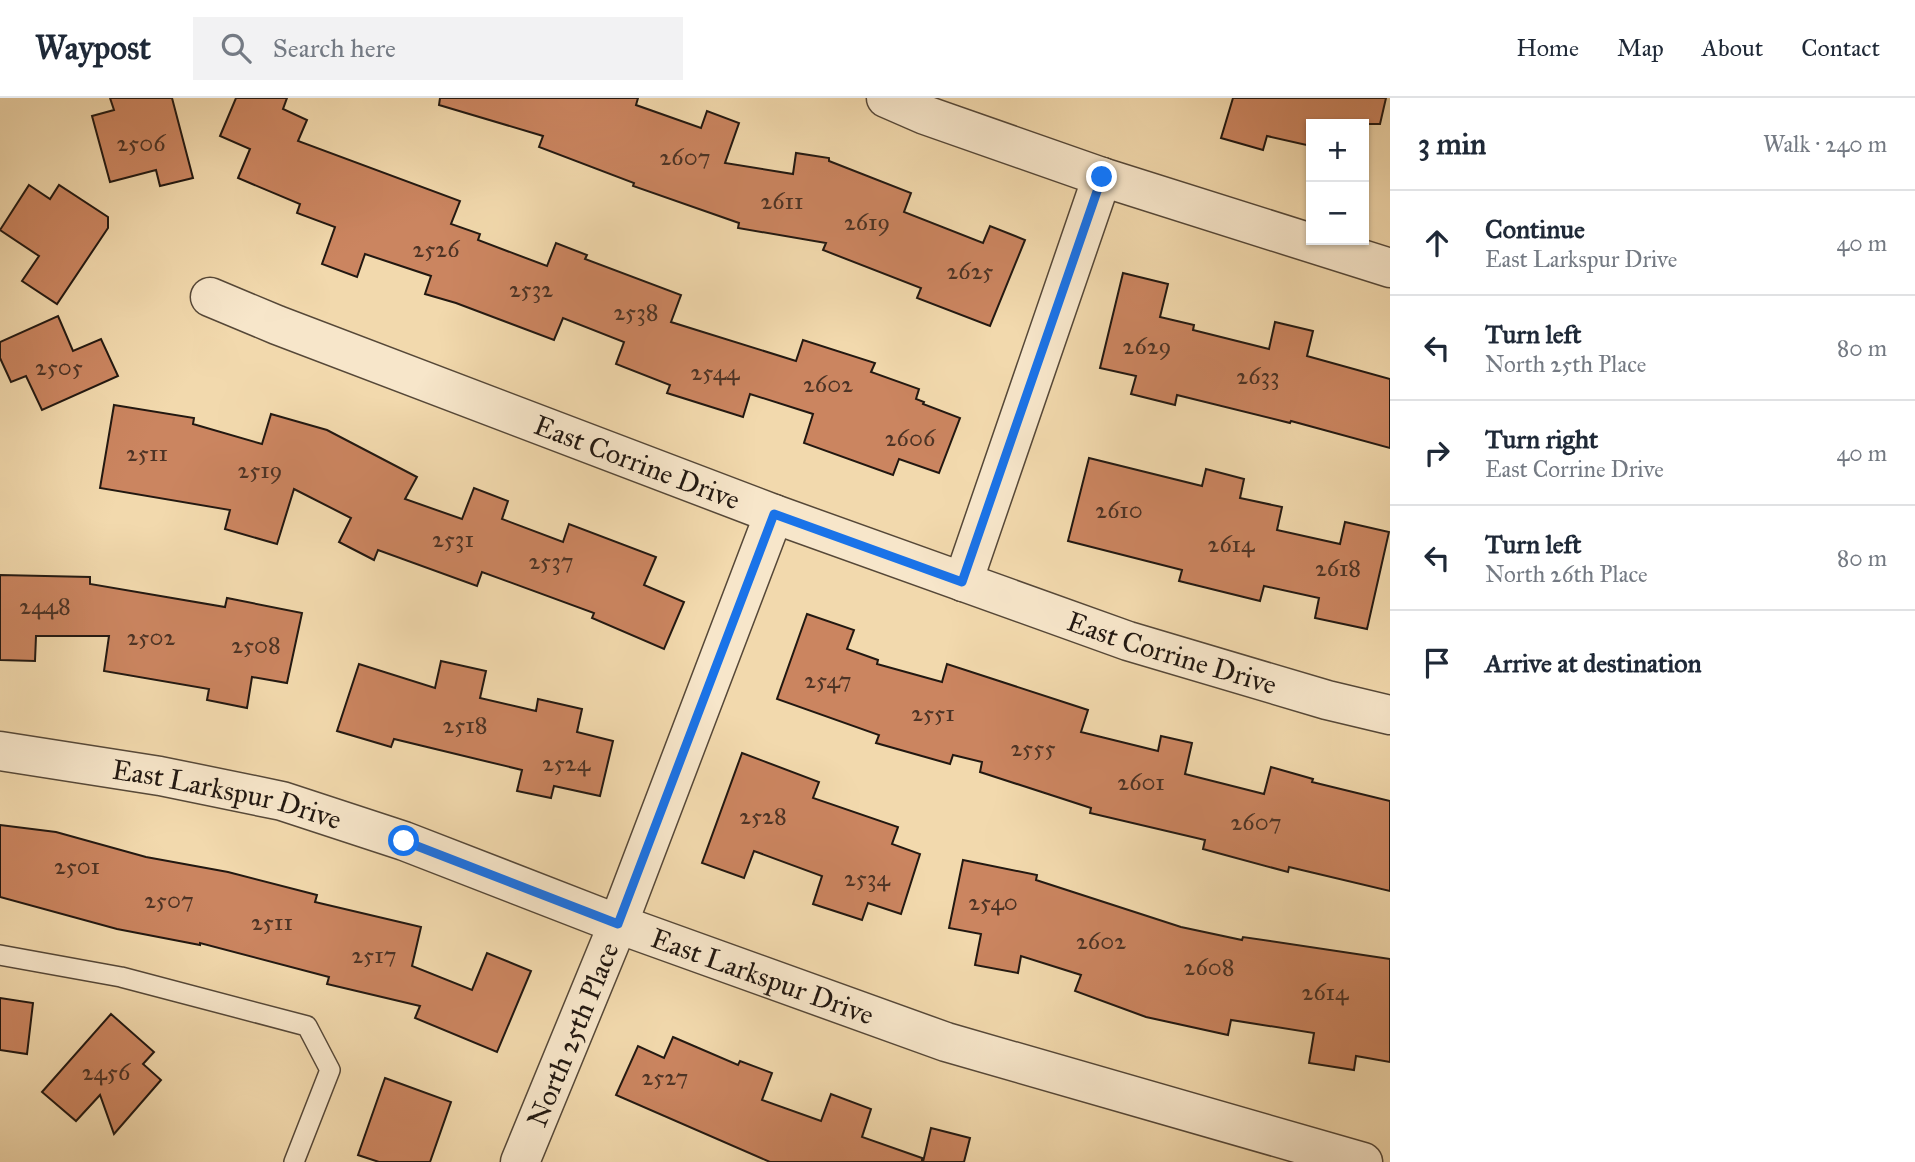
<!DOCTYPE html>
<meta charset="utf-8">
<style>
:root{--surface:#fff;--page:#f2f2f3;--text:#1f2937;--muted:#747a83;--line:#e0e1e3}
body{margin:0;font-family:"IM FELL Great Primer",serif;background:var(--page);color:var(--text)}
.controls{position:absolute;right:21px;top:21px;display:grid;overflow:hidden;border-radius:0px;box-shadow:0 2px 5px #0004}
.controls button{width:63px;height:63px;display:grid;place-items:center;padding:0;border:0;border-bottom:2px solid var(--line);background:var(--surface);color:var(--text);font:35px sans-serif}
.stop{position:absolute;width:21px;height:21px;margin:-16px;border:5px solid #1a73e8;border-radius:50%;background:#fff}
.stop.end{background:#1a73e8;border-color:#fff;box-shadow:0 2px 7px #0008}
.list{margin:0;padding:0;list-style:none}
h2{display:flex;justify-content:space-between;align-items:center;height:91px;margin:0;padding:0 28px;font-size:30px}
h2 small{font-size:23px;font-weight:400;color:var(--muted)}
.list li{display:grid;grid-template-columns:46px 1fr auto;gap:21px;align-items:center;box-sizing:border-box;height:105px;padding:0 28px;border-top:2px solid var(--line)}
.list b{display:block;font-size:26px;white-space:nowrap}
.list p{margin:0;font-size:23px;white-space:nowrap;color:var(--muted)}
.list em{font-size:23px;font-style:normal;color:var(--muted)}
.icon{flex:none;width:38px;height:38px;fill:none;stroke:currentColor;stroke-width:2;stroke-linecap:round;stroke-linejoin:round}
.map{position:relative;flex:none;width:1390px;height:1064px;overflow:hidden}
header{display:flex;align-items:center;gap:42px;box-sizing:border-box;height:98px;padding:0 35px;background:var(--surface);border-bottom:2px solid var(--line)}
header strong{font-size:33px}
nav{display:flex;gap:38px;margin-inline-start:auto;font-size:24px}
.search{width:490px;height:63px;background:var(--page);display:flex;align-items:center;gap:18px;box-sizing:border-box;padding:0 24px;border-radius:0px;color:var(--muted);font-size:26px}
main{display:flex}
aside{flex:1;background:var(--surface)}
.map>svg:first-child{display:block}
</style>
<header>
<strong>Waypost</strong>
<div class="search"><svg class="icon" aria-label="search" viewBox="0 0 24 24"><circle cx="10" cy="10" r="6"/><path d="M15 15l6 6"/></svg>Search here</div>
<nav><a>Home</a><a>Map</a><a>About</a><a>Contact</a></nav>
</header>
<main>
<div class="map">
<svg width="1390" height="1064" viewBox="0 0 1390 1064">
<rect width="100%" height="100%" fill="#f2d9ad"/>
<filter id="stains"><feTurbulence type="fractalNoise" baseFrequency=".00286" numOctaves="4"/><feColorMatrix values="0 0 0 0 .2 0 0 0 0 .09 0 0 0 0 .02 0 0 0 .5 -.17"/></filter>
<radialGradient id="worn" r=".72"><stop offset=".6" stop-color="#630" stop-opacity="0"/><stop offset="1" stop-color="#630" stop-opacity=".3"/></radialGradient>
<g fill="#cb8560" stroke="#221811" stroke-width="2">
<path d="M110,0H172L193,80L160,88L156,72L110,84L92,18L114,12Z"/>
<path d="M236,0H287L283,11L307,22L298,43L460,103L451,126L480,136L478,142L547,168L556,145L587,157L585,161L681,197L671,224L796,263L803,242L875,265L871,274L919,291L916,301L924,304L923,306L960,320L939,375L899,361L893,377L804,345L813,316L750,296L743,319L667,295L670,287L616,266L624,244L563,220L554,242L456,205L425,196L431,178L365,156L357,179L322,166L335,129L297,115L300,106L238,80L250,51L220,38Z"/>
<path d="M440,0H638L636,7L701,30L707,13L739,25L725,65L793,76L796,55L829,60V63L911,95L904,114L983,145L990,128L1025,142L990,228L917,200L921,190L823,152L826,145L738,130L739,125L633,88L634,85L539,49L543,38L439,7Z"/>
<path d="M1233,0H1386L1380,26H1311V48L1267,38L1263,52L1221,40Z"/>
<path d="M29,87L50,101L59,87L108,119V130L57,206L22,183L39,158L0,132Z"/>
<path d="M1123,175L1168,186L1160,219L1194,227L1193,232L1269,251L1275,224L1313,233L1307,258L1390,281V350L1291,323L1290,325L1177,297L1175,307L1131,296L1136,278L1100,270Z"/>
<path d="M58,218L73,253L101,241L118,278L42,312L26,278L11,284L0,260V244Z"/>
<path d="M114,307L194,320L193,326L262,346L271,316L327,332L417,379L405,401L462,421L474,390L508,403L502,421L563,444L569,426L656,459L644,487L684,504L664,551L592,520L594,515L482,474L477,488L378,452L374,462L339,444L351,420L294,391L277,446L225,431L230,412L100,390Z"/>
<path d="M1089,360L1202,388L1206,371L1244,381L1240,400L1282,409L1277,432L1340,446L1345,424L1389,434L1367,531L1315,520L1319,500L1264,488L1260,503L1179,483L1182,472L1068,443Z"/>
<path d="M0,477L90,479V486L225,509L227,500L302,515L287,585L252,579L247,610L207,602L209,591L104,573L109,538H36L35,563L0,562Z"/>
<path d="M807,516L854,532L847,551L878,562L877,566L942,584L947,566L1088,612L1081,634L1158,653L1161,638L1192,645L1185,676L1264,696L1271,669L1313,681L1312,684L1390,703V793L1289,769L1288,774L1203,751L1205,742L1090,715L1091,710L980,674L982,664L953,657L950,666L876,645L879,637L777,601Z"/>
<path d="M441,563L486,573L480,600L536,613L538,601L582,611L577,634L613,643L600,698L554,688L551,700L517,693L522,672L394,641L391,649L337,633L359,566L435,590Z"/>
<path d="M742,655L819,684L813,700L898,729L892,746L920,756L901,816L868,805L862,822L813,806L822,778L754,753L744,780L702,765Z"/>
<path d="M0,727L56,734L146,759L228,774L317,797L315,804L421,829L412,868L472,892L487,855L531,873L497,954L415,920L420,908L327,886L329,879L200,845V847L117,831L0,799Z"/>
<path d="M963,762L1037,777L1036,782L1181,829L1242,842L1243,839L1390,861V964L1356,958L1354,972L1309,965L1314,935L1231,922L1228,937L1146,919L1075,893L1081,877L1021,858L1018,875L975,867L981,836L949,830Z"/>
<path d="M0,900L33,905L27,956L0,952Z"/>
<path d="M111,916L154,954L143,966L161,982L114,1036L100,997L76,1023L42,994Z"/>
<path d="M673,939L738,967L740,963L772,975L762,1002L821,1023L831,996L871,1011L862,1039L922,1060V1064H770L616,997L638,948L664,960Z"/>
<path d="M385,980L451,1004L430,1064H379L358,1057Z"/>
<path d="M931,1030L970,1040L964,1064H923Z"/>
</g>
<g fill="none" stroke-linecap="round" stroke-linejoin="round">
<g stroke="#564838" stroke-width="22">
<path id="lane" d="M0,857L121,879L307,928L330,972L294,1064"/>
</g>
<g stroke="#564838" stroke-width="41">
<g id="street">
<path d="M886,0L925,17L1102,79L1390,170"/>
<path id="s1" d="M210,199L277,227L774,416L1128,543L1327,602L1390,617"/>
<path d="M963,484L1102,79"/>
<path id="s2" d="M0,653L160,678L282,703L404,743L618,826L946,944L1363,1064"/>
<path id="s3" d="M520,1064L618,826L774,416"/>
</g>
</g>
<use href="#lane" stroke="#f7e6ca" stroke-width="19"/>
<use href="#street" stroke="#f7e6ca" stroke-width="38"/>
</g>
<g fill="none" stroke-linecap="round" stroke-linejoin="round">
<path stroke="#1a73e8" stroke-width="9" d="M404,743L618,826L774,416L962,484L1102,79"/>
</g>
<g text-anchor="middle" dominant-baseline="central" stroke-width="5" stroke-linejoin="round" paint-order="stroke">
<g font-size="24" fill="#4c3325">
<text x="141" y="45">2506</text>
<text x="685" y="59">2607</text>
<text x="782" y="103">2611</text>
<text x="867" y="124">2619</text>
<text x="436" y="151">2526</text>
<text x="970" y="173">2625</text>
<text x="531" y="191">2532</text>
<text x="636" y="214">2538</text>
<text x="1147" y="248">2629</text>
<text x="59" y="269">2505</text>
<text x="715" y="274">2544</text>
<text x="1258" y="278">2633</text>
<text x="828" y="286">2602</text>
<text x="910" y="340">2606</text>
<text x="147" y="355">2511</text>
<text x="260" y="372">2519</text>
<text x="1119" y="412">2610</text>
<text x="453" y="441">2531</text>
<text x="1231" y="446">2614</text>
<text x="551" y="463">2537</text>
<text x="1338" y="470">2618</text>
<text x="45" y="508">2448</text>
<text x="151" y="539">2502</text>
<text x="256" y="547">2508</text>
<text x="828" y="582">2547</text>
<text x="933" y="615">2551</text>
<text x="465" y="627">2518</text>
<text x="1033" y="650">2555</text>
<text x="566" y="665">2524</text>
<text x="1141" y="684">2601</text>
<text x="763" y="718">2528</text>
<text x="1256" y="724">2607</text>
<text x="77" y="768">2501</text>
<text x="867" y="780">2534</text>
<text x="169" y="802">2507</text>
<text x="993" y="804">2540</text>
<text x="272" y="824">2511</text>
<text x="1101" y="843">2602</text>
<text x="374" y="857">2517</text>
<text x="1209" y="869">2608</text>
<text x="1325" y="894">2614</text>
<text x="106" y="974">2456</text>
<text x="665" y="979">2527</text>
</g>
<g font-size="28" fill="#221811" stroke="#f7e6ca">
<text stroke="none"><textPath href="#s1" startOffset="458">East Corrine Drive</textPath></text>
<text stroke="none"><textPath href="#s1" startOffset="1026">East Corrine Drive</textPath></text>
<text stroke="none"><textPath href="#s2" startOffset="231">East Larkspur Drive</textPath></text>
<text stroke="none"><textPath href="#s2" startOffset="798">East Larkspur Drive</textPath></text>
<text stroke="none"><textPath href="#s3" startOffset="138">North 25th Place</textPath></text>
</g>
</g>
<rect width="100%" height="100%" filter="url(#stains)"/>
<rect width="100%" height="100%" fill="url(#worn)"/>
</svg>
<div class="controls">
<button>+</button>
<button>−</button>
</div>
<div class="stop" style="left:404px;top:743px"></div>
<div class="stop end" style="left:1102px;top:79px"></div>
</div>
<aside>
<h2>3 min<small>Walk · 240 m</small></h2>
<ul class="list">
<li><svg class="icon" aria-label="ahead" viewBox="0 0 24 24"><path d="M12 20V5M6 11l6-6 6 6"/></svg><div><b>Continue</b><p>East Larkspur Drive</p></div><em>40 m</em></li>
<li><svg class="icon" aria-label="left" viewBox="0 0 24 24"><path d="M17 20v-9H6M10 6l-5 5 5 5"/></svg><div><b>Turn left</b><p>North 25th Place</p></div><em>80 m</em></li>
<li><svg class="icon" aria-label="right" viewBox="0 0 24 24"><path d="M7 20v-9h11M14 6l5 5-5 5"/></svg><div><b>Turn right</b><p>East Corrine Drive</p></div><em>40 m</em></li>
<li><svg class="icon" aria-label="left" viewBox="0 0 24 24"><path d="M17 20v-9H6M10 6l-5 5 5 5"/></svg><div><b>Turn left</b><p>North 26th Place</p></div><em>80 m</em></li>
<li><svg class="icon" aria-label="arrive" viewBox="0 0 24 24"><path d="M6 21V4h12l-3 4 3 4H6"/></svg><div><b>Arrive at destination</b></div></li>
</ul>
</aside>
</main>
